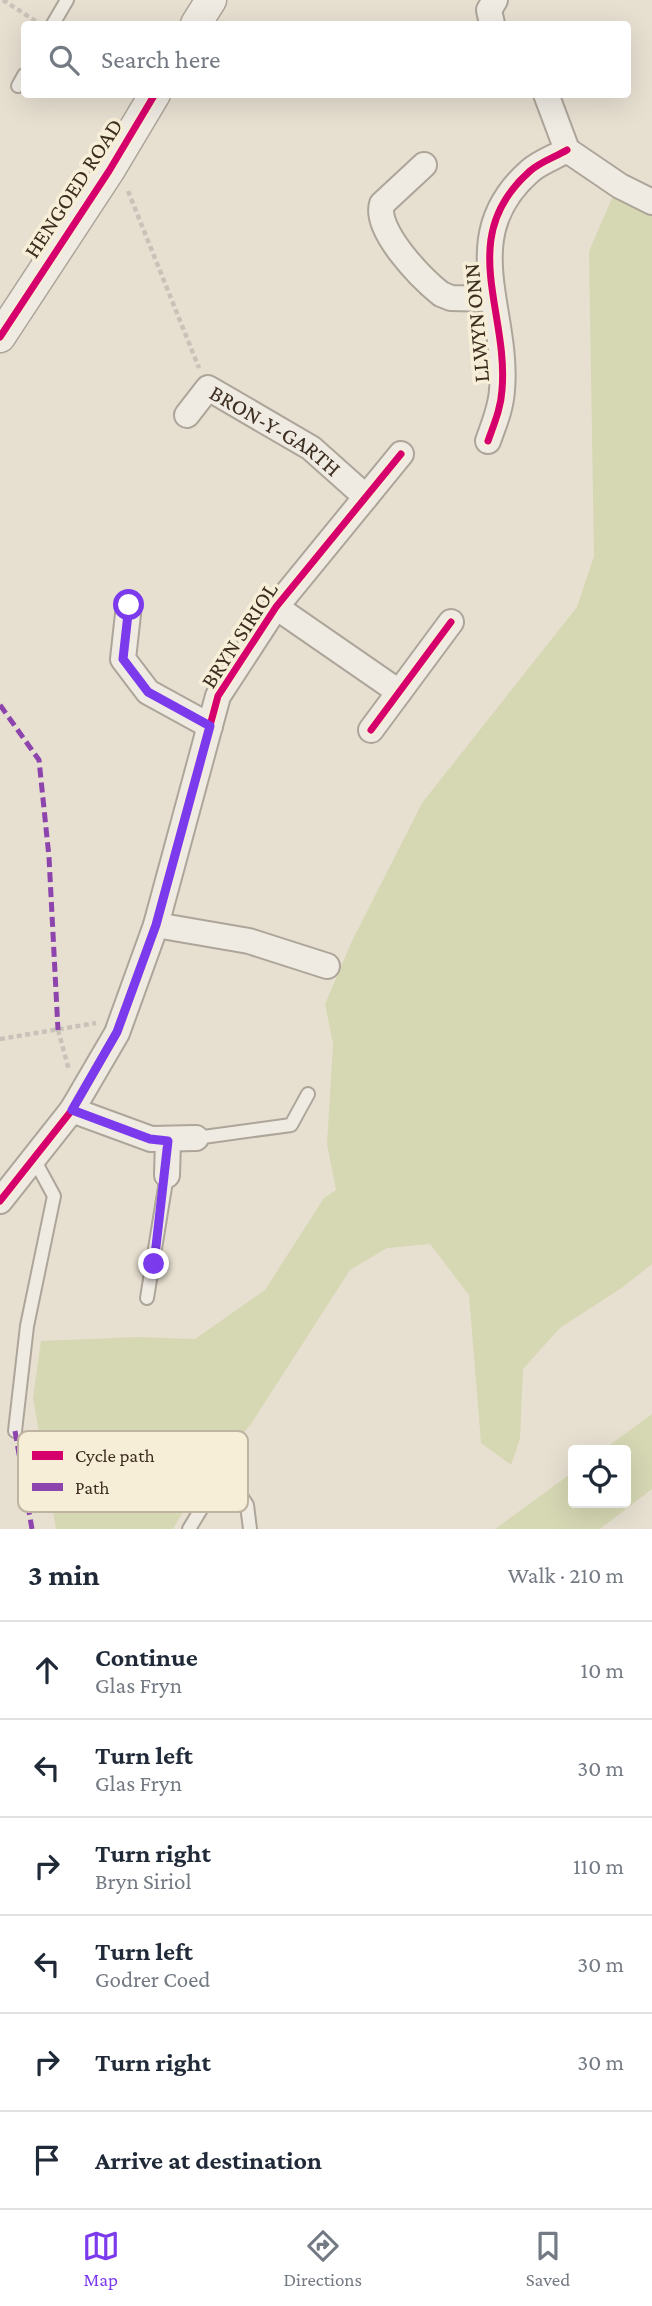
<!DOCTYPE html>
<meta charset="utf-8">
<style>
:root{--surface:#fff;--page:#f2f2f3;--text:#1f2937;--muted:#747a83;--line:#e0e1e3;--accent:#7c3aed}
body{margin:0;font-family:"Crimson Pro",serif;background:var(--page);color:var(--text)}
.controls{position:absolute;right:21px;bottom:21px;display:grid;overflow:hidden;border-radius:7px;box-shadow:0 7px 28px #0002}
.controls button{width:63px;height:63px;display:grid;place-items:center;padding:0;border:0;border-bottom:2px solid var(--line);background:var(--surface);color:var(--text);font:35px sans-serif}
.stop{position:absolute;width:21px;height:21px;margin:-16px;border:5px solid #7c3aed;border-radius:50%;background:#fff}
.stop.end{background:#7c3aed;border-color:#fff;box-shadow:0 2px 7px #0008}
.list{margin:0;padding:0;list-style:none}
h2{display:flex;justify-content:space-between;align-items:center;height:91px;margin:0;padding:0 28px;font-size:30px}
h2 small{font-size:23px;font-weight:400;color:var(--muted)}
.list li{display:grid;grid-template-columns:46px 1fr auto;gap:21px;align-items:center;box-sizing:border-box;height:98px;padding:0 28px;border-top:2px solid var(--line)}
.list b{display:block;font-size:26px;white-space:nowrap}
.list p{margin:0;font-size:23px;white-space:nowrap;color:var(--muted)}
.list em{font-size:23px;font-style:normal;color:var(--muted)}
.icon{flex:none;width:38px;height:38px;fill:none;stroke:currentColor;stroke-width:2;stroke-linecap:round;stroke-linejoin:round}
.map{position:relative;flex:none;width:652px;height:1529px;overflow:hidden}
.search{position:absolute;background:var(--surface);box-shadow:0 7px 28px #0002;left:21px;right:21px;top:21px;height:77px;display:flex;align-items:center;gap:18px;box-sizing:border-box;padding:0 24px;border-radius:7px;color:var(--muted);font-size:26px}
.sheet{height:679px;background:var(--surface)}
nav{display:flex;justify-content:space-around;align-items:center;box-sizing:border-box;height:98px;border-top:2px solid var(--line);background:var(--surface);font-size:19px;color:var(--muted)}
nav a{display:grid;justify-items:center;gap:4px}
nav .on{color:var(--accent)}
.map>svg:first-child{display:block}
</style>
<div class="map">
<svg width="652" height="1529" viewBox="0 0 652 1529">
<rect width="100%" height="100%" fill="#e7e0d1"/>
<g fill="#d6d7b3">
<path d="M613,196L652,216V1264L623,1287L560,1328L523,1369L520,1439L511,1465L481,1443L469,1295L430,1244L387,1248L350,1270L251,1424L198,1486L173,1529H56L33,1398L41,1341L138,1337L195,1339L265,1290L324,1198L336,1190L327,1144L333,1044L325,1004L352,941L422,803L577,607L594,556L589,251Z"/>
<path d="M652,1414V1489L600,1529H495L573,1472V1503H626V1450H603Z"/>
</g>
<g fill="none" stroke-linecap="round" stroke-linejoin="round">
<g stroke="#ada599" stroke-width="16">
<g id="service">
<path d="M53,24L67,0"/>
<path d="M18,86L24,75"/>
<path d="M196,1138L291,1125L308,1094"/>
<path d="M147,1298L167,1175"/>
<path d="M15,1431L27,1326L54,1196L34,1159"/>
<path d="M189,1529L209,1496L235,1487L247,1505L250,1529"/>
</g>
</g>
<g stroke="#ada599" stroke-width="28">
<g id="minor">
<path d="M492,24L489,10L495,0"/>
<path d="M546,94L567,150L620,186L652,202"/>
<path d="M424,165L382,204C374,230 421,278 441,294L451,298L492,299"/>
<path id="s1" d="M187,415L208,388L311,448L366,497"/>
<path d="M488,441C494,424 501,408 502,390C509,310 455,237 530,171C540,162 555,157 567,150"/>
<path d="M129,605L123,659L148,692L210,726"/>
<path d="M276,607L399,692"/>
<path d="M371,730L451,622"/>
<path d="M156,925L249,941L327,966"/>
<path d="M72,1110L151,1139L196,1138"/>
<path d="M167,1175L168,1141"/>
<path d="M0,1201L72,1110L117,1033L156,925L218,696L276,607L401,454"/>
</g>
</g>
<g stroke="#ada599" stroke-width="33">
<g id="tertiary">
<path d="M196,24L211,0"/>
<path d="M0,337L109,171L155,94"/>
</g>
</g>
<g stroke="#c8c2b9" stroke-width="4.5" stroke-dasharray="5 3.5" stroke-linecap="butt">
<path d="M3,0L37,22"/>
<path d="M128,191L199,368"/>
<path d="M58,1030L69,1070"/>
<path d="M0,1039L96,1023"/>
</g>
<use href="#service" stroke="#efebe3" stroke-width="12"/>
<use href="#minor" stroke="#efebe3" stroke-width="24"/>
<use href="#tertiary" stroke="#efebe3" stroke-width="30"/>
<g stroke="#8e44ad" stroke-width="5" stroke-dasharray="10 5" stroke-linecap="butt">
<path d="M0,705L39,760L49,857L58,1030"/>
<path d="M15,1431L32,1529"/>
</g>
<g stroke="#f7eed8" stroke-width="11">
<g id="cycleway">
<path d="M0,337L109,171L155,94"/>
<path d="M488,441C494,424 501,408 502,390C509,310 455,237 530,171C540,162 555,157 567,150"/>
<path d="M371,730L451,622"/>
<path d="M0,1201L72,1110L117,1033L156,925L218,696L276,607L401,454"/>
</g>
</g>
<use href="#cycleway" stroke="#d6006c" stroke-width="7"/>
</g>
<g fill="none" stroke-linecap="round" stroke-linejoin="round">
<path stroke="#7c3aed" stroke-width="9" d="M129,605L123,659L148,692L210,726L156,925L117,1032L72,1110L150,1139L168,1141L154,1264"/>
</g>
<g text-anchor="middle" dominant-baseline="central" stroke-width="7" stroke-linejoin="round" paint-order="stroke">
<g font-size="23" fill="#3d2e20" stroke="#f7eed8">
<text transform="translate(73 188) rotate(-57)">HENGOED ROAD</text>
<text transform="translate(476 323) rotate(-95)">LLWYN ONN</text>
<text stroke="none"><textPath href="#s1" startOffset="114">BRON-Y-GARTH</textPath></text>
<text transform="translate(239 635) rotate(-57)">BRYN SIRIOL</text>
</g>
</g>
<rect x="18" y="1431" width="230" height="81" rx="10" fill="#f7eed8" stroke="#bfb4a1" stroke-width="2"/>
<rect x="32" y="1451" width="31" height="9" fill="#d6006c"/>
<rect x="32" y="1483" width="31" height="8" fill="#8e44ad"/>
<g font-size="19" fill="#3d2e20">
<text x="75" y="1462">Cycle path</text>
<text x="75" y="1494">Path</text>
</g>
</svg>
<div class="controls">
<button><svg class="icon" aria-label="locate" viewBox="0 0 24 24"><circle cx="12" cy="12" r="6"/><path d="M12 2v4M12 18v4M2 12h4M18 12h4"/></svg></button>
</div>
<div class="stop" style="left:129px;top:605px"></div>
<div class="stop end" style="left:154px;top:1264px"></div>
<div class="search"><svg class="icon" aria-label="search" viewBox="0 0 24 24"><circle cx="10" cy="10" r="6"/><path d="M15 15l6 6"/></svg>Search here</div>
</div>
<section class="sheet">
<h2>3 min<small>Walk · 210 m</small></h2>
<ul class="list">
<li><svg class="icon" aria-label="ahead" viewBox="0 0 24 24"><path d="M12 20V5M6 11l6-6 6 6"/></svg><div><b>Continue</b><p>Glas Fryn</p></div><em>10 m</em></li>
<li><svg class="icon" aria-label="left" viewBox="0 0 24 24"><path d="M17 20v-9H6M10 6l-5 5 5 5"/></svg><div><b>Turn left</b><p>Glas Fryn</p></div><em>30 m</em></li>
<li><svg class="icon" aria-label="right" viewBox="0 0 24 24"><path d="M7 20v-9h11M14 6l5 5-5 5"/></svg><div><b>Turn right</b><p>Bryn Siriol</p></div><em>110 m</em></li>
<li><svg class="icon" aria-label="left" viewBox="0 0 24 24"><path d="M17 20v-9H6M10 6l-5 5 5 5"/></svg><div><b>Turn left</b><p>Godrer Coed</p></div><em>30 m</em></li>
<li><svg class="icon" aria-label="right" viewBox="0 0 24 24"><path d="M7 20v-9h11M14 6l5 5-5 5"/></svg><div><b>Turn right</b></div><em>30 m</em></li>
<li><svg class="icon" aria-label="arrive" viewBox="0 0 24 24"><path d="M6 21V4h12l-3 4 3 4H6"/></svg><div><b>Arrive at destination</b></div></li>
</ul>
</section>
<nav>
<a class="on"><svg class="icon" aria-label="map" viewBox="0 0 24 24"><path d="M3 6l6-2 6 2 6-2v14l-6 2-6-2-6 2zM9 4v14M15 6v14"/></svg>Map</a>
<a><svg class="icon" aria-label="directions" viewBox="0 0 24 24"><path d="M12 3l9 9-9 9-9-9zM9 14v-3h6M13 9l2 2-2 2"/></svg>Directions</a>
<a><svg class="icon" aria-label="saved" viewBox="0 0 24 24"><path d="M7 4h10v16l-5-4-5 4z"/></svg>Saved</a>
</nav>
